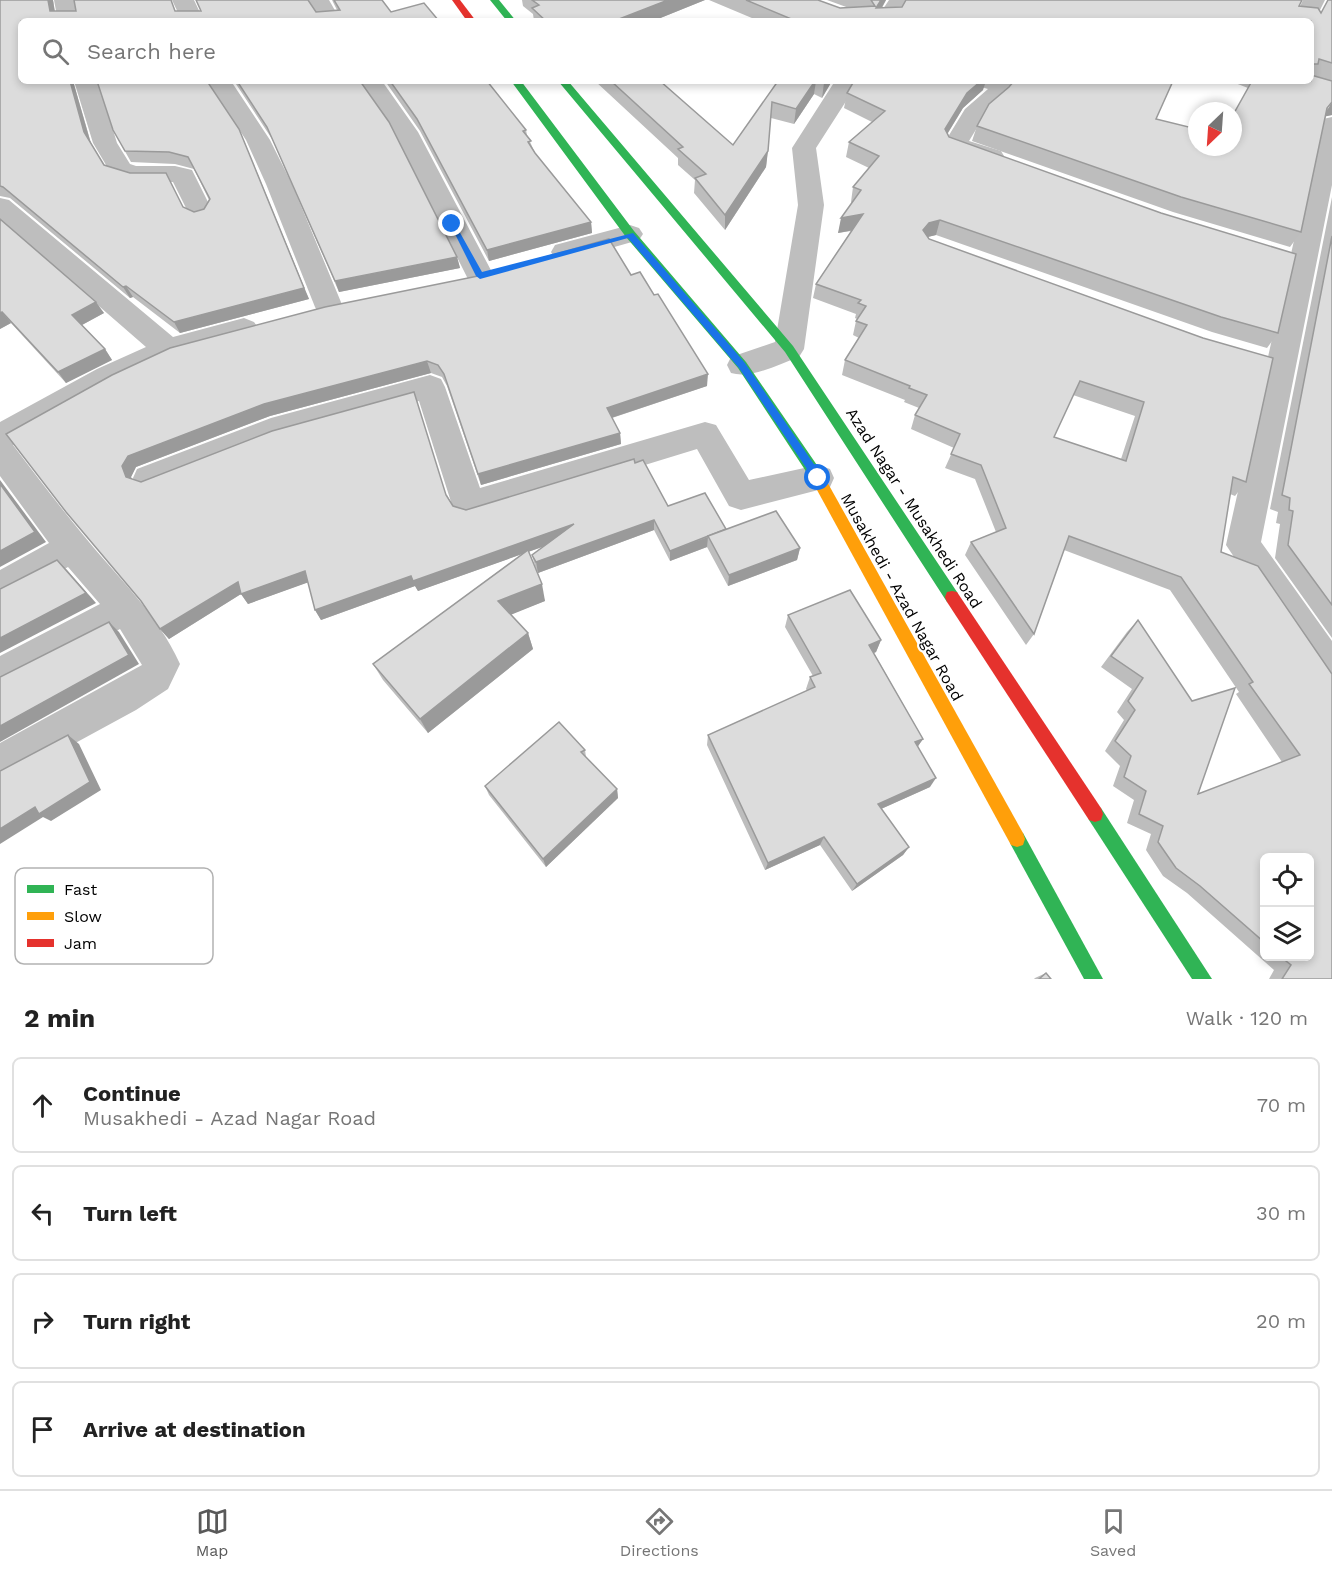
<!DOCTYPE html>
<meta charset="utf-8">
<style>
:root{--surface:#fff;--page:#f2f2f2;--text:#222;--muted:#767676;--line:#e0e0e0;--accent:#595959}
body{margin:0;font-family:"Work Sans",sans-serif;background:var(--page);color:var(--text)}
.controls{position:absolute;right:18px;bottom:18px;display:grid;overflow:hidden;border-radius:9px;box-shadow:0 3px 9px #0003}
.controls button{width:54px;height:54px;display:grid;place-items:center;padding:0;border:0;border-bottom:2px solid var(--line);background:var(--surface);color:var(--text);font:30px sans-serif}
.compass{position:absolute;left:1188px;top:102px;width:54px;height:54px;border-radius:50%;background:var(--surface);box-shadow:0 3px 9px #0003;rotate:205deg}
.stop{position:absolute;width:18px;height:18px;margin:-14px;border:4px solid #1a73e8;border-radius:50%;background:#fff}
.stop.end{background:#1a73e8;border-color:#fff;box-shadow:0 2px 6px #0008}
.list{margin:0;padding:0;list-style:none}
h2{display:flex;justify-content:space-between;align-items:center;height:78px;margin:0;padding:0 24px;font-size:26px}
h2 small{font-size:20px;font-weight:400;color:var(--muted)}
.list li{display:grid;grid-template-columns:39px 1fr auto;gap:18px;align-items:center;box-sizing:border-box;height:96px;margin:0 12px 12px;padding:0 12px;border:2px solid var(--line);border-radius:9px}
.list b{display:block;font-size:22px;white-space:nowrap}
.list p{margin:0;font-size:20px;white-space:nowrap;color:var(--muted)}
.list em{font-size:20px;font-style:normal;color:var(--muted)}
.icon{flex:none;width:33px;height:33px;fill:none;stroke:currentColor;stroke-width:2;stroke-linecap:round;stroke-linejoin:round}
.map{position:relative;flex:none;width:1332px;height:979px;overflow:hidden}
.search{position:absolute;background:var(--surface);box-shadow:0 3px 9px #0003;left:18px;right:18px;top:18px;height:66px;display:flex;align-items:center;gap:15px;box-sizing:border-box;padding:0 21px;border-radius:9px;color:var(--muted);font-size:22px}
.sheet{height:510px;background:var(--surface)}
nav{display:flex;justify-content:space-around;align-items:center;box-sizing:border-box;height:84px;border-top:2px solid var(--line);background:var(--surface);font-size:16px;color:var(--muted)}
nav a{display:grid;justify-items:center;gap:3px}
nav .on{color:var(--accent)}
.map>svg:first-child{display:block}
</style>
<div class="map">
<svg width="1332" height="979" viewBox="0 0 1332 979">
<rect width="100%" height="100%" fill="#fff"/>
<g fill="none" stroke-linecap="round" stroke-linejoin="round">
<g fill="#bebebe" fill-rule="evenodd">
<path d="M54,0H76L80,21H58Z"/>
<path d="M172,0H194L204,21H182Z"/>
<path d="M307,0H329L341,21H319Z"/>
<path d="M889,0H911L897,21H875Z"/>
<path d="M1303,0H1325L1312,26L1311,21H1293Z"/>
<path d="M74,81H98L117,143L130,164L136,166H175L192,170L213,212L209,218L200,221L191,218L173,182H136L112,175L93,143Z"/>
<path d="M207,81H231L270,140L292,184L343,307L339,314L329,317L319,314L315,307L266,184L246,140Z"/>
<path d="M358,81H382L418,132L494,276L490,283L480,286L470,283L394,132Z"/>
<path d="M835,81H859L816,148L824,205L804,349L799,357C779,364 752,379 731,373L727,365L731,357L775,342L798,205L792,148Z"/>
<path d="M974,81H1011L1015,86L1003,101L983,118L969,141L1001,151L1004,156L1001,161C988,165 950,156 943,145L965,109L988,89L978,86Z"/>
<path d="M1332,117V185L1261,542L1332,641V689L1319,684L1226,545L1320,124L1323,119Z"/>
<path d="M0,198L9,200L173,337L244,318L254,322L259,329L254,336L177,358L119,385L13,445C36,475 59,506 84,536C118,578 157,613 180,664L168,689L136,710L0,784V743L142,665L120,629L0,692V656L100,604L68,567L0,604V570L49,543L0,476V422L97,369L146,347L0,220Z"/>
<path d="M630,225L639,228L643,234L639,240L565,261L555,259L551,252L555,245Z"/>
<path d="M430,375L441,379L445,387L480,488L705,422L716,425L749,480L818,465L830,469L834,478L830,487L741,510L729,506L697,449L469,519L457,515L452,505L419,401L278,440L149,491L137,487L133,478L137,469L271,418Z"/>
</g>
<g fill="#30b455" fill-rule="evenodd">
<path d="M490,0H499L516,21H507Z"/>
<path d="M511,81H521L634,231L746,362L821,471L823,475L821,479H811L738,368L626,237Z"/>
<path d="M558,81H568L793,346L957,592L959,597L957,602L952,603L947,602L785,352Z"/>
<path d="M1095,806L1101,808L1212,979H1192L1089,820L1087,814L1089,808Z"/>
<path d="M1017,831L1023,833L1103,979H1084L1011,845L1009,839L1011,833Z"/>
</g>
<path fill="#ff9f0a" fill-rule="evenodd" d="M816,470L821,471L1023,833L1025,839L1023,845L1017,847L1011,845L811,479L809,475L811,471Z"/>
<g fill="#e5322d" fill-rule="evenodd">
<path d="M452,0H460L476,21H467Z"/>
<path d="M952,591L957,592L1101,808L1103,814L1101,820L1095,822L1089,820L947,602L945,597L947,592Z"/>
</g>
</g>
<g fill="#bdbdbd" fill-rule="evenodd">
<path d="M0,0H53L55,11H175L316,12L337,10L332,0H382L391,12L439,21H21V81H73L91,143L104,165L183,208L194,212L204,209L209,200L194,169L175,164L131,162L113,130L207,81L309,299L180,333L133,297L130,298L10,198L0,196Z"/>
<path d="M522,0H705L653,21H534L533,14L523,6Z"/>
<path d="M709,0H818L840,8H849L827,0H886L882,8L1299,6L1321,13L1332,0V81L1311,75V21H759Z"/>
<path d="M234,81H360L457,257L460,268L339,292L272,139Z"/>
<path d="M385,81H487L526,130L527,135L535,153L591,222L592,233L489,261L420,131Z"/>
<path d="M595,81H660L733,145L778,81H832L822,98L814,94L794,124L771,118L766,167L725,230L694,193L695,180L678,165V158Z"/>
<path d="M1013,81H1173L1156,119L1233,147L1248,88L1230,81H1311L1332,115L1326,116L1301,232L1290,247L1173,212L972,141L977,126L1009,87L1014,82Z"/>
<path d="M983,90L963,108L948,133L949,137L1278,333L1267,348L1212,332L936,235L927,237L929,239L1203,338L1246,482L1235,496L1230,494L1221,552L1332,674V979H1269L1274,970L1187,893L1163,876L1146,850L1151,834L1127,823L1134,800L1113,786L1120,766L1105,751L1124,720L1117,712L1132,689L1101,667L1127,632L1138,620L1198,794L1282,762L1236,694L1239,692L1170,590L1064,550L1034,634L1026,645L965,555L971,542L996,532L975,479L945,468L954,448L911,429L915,415L919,408L904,402L905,400L842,375L845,360L859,338L853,335L856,321L857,319L855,318L856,314L813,298L816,284L851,231L838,233L852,203L851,202L853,187L869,168L846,157L849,142L872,122L844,108L847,93ZM1073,395L1135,416L1121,459L1054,437ZM1264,858L1310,957H1264Z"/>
<path d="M1332,197V638L1275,558L1280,524L1276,523L1278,512L1270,509Z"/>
<path d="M0,219L104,313L82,325L105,349L112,360L66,383L11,323L0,329Z"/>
<path d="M631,275L707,386L612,418L620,433L621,444L481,485L447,386L442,377L431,373L270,416L136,467L131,477L132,479L141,482L447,495L453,506L466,510L635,463L668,506L726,529L800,548L797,560L728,586L707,547L670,561L654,530L538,573L535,566L532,555L545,546L528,552L545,601L511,614L528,633L533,649L428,733L383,680L373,664L522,554L418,591L415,586L321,620L315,610L308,582L248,604L241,594L169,639L160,629L141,601L6,434Z"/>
<path d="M788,615L881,640L876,652L874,653L923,739L918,746L930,787L881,809L909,847L903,855L852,891L820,845L765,870L707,745L708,735L807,691L806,689L810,677L813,676L785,627Z"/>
<path d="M585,750L586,757L617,789L618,798L546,867L489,795L485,786Z"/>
<path d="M1046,973L1051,979H1034L1035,978Z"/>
</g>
<g fill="#9a9a9a">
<path d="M48,0H53L56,21L50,11Z"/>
<path d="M668,0H705L653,21H614Z"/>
<path d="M881,0H886L874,21L876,8Z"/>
<path d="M70,81H73L91,144L84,132Z"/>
<path d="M815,81H816L814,94L794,124L796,109Z"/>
<path d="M825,81H832L822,98L824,83Z"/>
<path d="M981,81H986L983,90L963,108L941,144L945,129L967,93Z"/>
<path d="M1332,102V115L1323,117Z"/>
<path d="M244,141L309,299L180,333L174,322Z"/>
<path d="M768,151L766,167L725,230V215Z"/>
<path d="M863,214L859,229L838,233L841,218Z"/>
<path d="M940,220L936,235L924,238L923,230L929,223Z"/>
<path d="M591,222L592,233L489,261L487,250Z"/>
<path d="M457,257L460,268L339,292L335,281Z"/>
<path d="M126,286L133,297L130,298L123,287Z"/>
<path d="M96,302L104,313L80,326L72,315Z"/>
<path d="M2,312L11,323L0,329V313Z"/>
<path d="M105,349L112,360L66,383L58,372Z"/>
<path d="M427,361L431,373L270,416L136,467L131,477L135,488L126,477L122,466L128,456L264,404Z"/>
<path d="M708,374L707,386L608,419L607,408Z"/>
<path d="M620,433L621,444L481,485L478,474Z"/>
<path d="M0,480L46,542L0,567Z"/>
<path d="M654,520V530L538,573L536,562Z"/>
<path d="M574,524L576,535L418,591L415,586L321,620L315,610L411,576Z"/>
<path d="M708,537L707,547L670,561V551Z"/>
<path d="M800,548L797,560L728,586L729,575Z"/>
<path d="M57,560L67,570L96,603L0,653V638Z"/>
<path d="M305,571L312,581L248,604L241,594L169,639L160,629L238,582Z"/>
<path d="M542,584L545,601L503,618L498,601Z"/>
<path d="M109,622L119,632L139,664L0,742V726Z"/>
<path d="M528,633L533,649L428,733L420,719Z"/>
<path d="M881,640L876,652L864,657L869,645Z"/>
<path d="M68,735L79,744L101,790L51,821L43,817L0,844V829L35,807Z"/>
<path d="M923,739L916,749L915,742Z"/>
<path d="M936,778L930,787L872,813L878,804Z"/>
<path d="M617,789L618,798L546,867L543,859Z"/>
<path d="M824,837L820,845L765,870L768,863Z"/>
<path d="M909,847L903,855L852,891L857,884Z"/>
</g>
<g fill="#dcdcdc" stroke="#9a9a9a" stroke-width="1.5" fill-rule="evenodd">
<path d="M0,0H48L50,11H76L74,0H171L175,11H201L196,0H308L316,12L340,10L334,0H382L391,12L424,3L439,21H21V81H70L84,132L104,165L130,173H166L183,207L194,212L204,209L210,199L188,157L169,152L125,151L113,130L97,81H207L239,129L304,288L174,322L126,286L123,287L3,187L0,186Z"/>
<path d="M532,0H668L614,21H546L532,8L539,5Z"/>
<path d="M746,0H818L840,8L875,6L871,0H881L876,8L902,7L906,0H1302L1299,6L1318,8L1321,13L1328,0H1332V63L1319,59L1318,64H1311V21H796Z"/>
<path d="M1311,75L1332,81V102L1327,108L1301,232L1181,197L977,126L989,104L1009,87L1014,81H1173L1156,119L1197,129V147H1233V115L1252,81H1311Z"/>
<path d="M237,81H360L389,122L457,257L335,281L267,127Z"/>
<path d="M390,81H487L526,130L523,131L531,141L528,142L535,153L591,222L487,250L417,119Z"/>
<path d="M611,81H660L733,145L778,81H815L796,109L772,102L768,151L725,215L695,178L706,174L678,149L683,147Z"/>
<path d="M854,81H981L967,93L945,129L949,137L1161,213L1296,254L1278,333L1221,317L940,220L929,223L923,230L929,239L1203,338L1273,358L1246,482L1233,477L1221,552L1258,566L1332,674V979H1282L1291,965L1281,957H1310V858H1264V942L1200,886L1176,868L1158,842L1163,826L1139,814L1146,791L1124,777L1131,756L1115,741L1135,710L1128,701L1143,678L1111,656L1138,620L1192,701L1235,688L1198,794L1300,755L1249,684L1253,682L1181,577L1069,536L1034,634L971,542L1006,528L981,465L951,454L960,434L915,415L927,395L909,388L910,386L845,360L867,325L856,321L866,306L858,303L861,300L816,284L863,214L841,218L861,190L853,187L879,156L849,142L885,111L847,93ZM1080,381L1144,402L1126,461L1054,437Z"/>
<path d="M0,219L96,302L72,315L105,349L58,372L2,312L0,313Z"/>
<path d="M1332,236V605L1288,545L1293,511L1289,510L1290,498L1282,495Z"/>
<path d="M609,239L631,275L640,272L654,295L658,294L708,374L607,408L620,433L478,474L444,374L438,365L427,361L264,404L128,456L122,466L126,477L141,482L272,431L414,392L446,495L453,506L466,510L634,459L635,463L643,460L668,506L705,493L726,529L670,551L654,520L536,562L532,555L574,524L413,581L411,576L315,610L305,571L241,594L238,582L160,629L141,601L66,512L6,434L112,375L170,348L325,307L478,276Z"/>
<path d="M0,484L35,532L0,551Z"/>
<path d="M776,511L800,548L729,575L708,536Z"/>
<path d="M528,550L542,584L498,601L528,633L420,719L373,664Z"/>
<path d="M57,560L86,593L0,638V589Z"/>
<path d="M850,590L881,640L869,645L923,739L915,742L936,778L878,804L909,847L857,884L824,837L768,863L708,735L815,687L810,677L821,673L788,615Z"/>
<path d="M109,622L129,655L0,726V677Z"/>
<path d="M559,722L585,750L581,752L617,789L543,859L485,786Z"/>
<path d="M68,735L90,782L39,814L35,807L0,829V771Z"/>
<path d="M1046,973L1051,979H1039Z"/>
</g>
<path fill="#1a73e8" d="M449,222H454L482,272L633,233L745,363L822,476V481H815L739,368L628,238L480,279L476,276Z"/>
<g text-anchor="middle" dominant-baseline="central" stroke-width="4.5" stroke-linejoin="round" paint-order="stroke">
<g font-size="16" fill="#000" stroke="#fff">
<text transform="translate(914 508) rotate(57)">Azad Nagar - Musakhedi Road</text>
<text transform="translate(902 597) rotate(61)">Musakhedi - Azad Nagar Road</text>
</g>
</g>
<rect x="15" y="868" width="198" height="96" rx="9" fill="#fff" stroke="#b2b2b2" stroke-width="1.5"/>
<rect x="27" y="885" width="27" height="8" fill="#30b455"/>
<rect x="27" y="912" width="27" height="8" fill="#ff9f0a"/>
<rect x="27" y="939" width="27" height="8" fill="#e5322d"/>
<g font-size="16" fill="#000">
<text x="64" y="895">Fast</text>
<text x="64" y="922">Slow</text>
<text x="64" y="949">Jam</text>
</g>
</svg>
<div class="controls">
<button><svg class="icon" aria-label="locate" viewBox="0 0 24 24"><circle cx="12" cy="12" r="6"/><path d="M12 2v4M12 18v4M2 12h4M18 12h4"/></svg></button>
<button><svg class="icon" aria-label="layers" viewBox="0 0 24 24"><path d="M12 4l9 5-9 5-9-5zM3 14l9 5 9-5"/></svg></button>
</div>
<svg class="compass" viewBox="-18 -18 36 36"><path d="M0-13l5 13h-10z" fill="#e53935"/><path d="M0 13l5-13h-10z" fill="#767676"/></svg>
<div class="stop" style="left:818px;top:478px"></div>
<div class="stop end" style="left:452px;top:224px"></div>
<div class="search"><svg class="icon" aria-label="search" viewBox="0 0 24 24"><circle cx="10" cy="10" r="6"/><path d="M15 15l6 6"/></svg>Search here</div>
</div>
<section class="sheet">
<h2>2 min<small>Walk · 120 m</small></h2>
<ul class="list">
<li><svg class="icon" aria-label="ahead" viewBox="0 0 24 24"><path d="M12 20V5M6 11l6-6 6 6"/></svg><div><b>Continue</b><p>Musakhedi - Azad Nagar Road</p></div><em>70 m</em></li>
<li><svg class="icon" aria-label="left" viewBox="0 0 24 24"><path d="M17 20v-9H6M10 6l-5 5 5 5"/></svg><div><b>Turn left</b></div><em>30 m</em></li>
<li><svg class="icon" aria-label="right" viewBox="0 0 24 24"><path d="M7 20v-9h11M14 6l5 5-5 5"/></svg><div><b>Turn right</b></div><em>20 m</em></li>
<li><svg class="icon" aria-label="arrive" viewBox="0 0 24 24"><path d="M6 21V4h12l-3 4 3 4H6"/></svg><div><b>Arrive at destination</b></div></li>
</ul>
</section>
<nav>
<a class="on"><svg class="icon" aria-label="map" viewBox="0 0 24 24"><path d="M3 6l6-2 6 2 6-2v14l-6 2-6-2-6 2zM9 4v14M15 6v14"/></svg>Map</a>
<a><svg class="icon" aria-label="directions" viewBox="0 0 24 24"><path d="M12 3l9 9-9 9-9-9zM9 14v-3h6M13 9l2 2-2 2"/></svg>Directions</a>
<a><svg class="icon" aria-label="saved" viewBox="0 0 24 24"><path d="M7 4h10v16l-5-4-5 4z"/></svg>Saved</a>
</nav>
